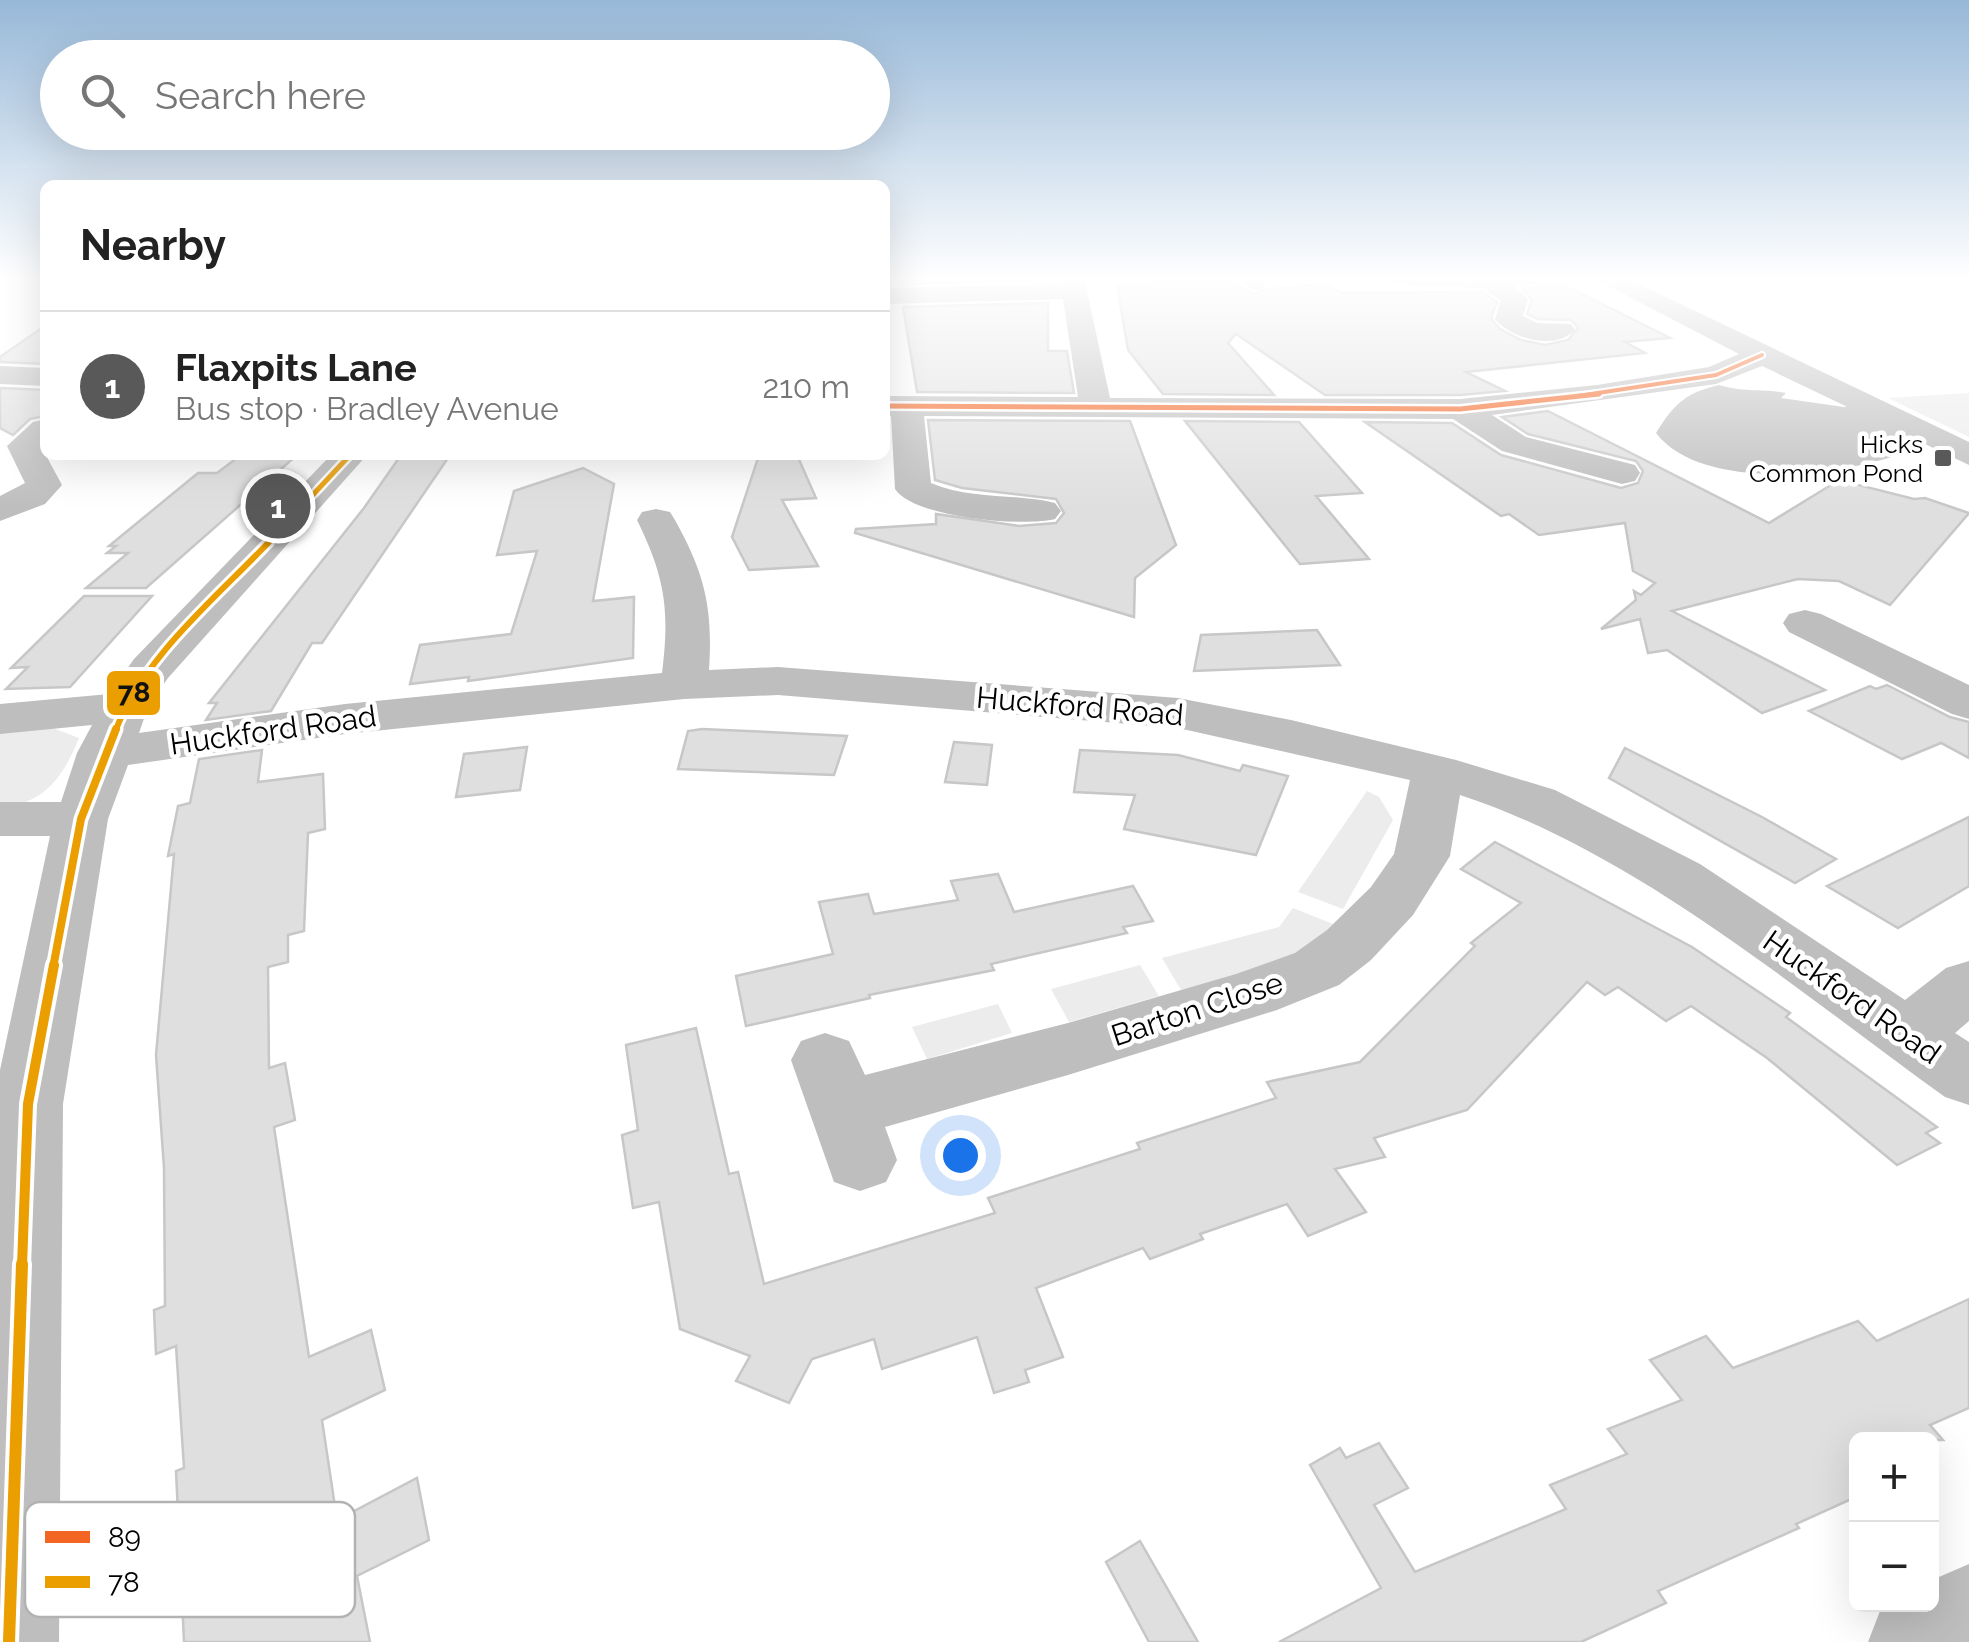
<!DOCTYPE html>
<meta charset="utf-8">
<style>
:root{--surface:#fff;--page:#f6f6f6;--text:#222;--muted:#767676;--line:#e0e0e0;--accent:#595959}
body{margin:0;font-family:Raleway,sans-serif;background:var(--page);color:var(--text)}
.controls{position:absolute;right:30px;bottom:30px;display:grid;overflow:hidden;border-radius:15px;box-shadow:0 10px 40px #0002}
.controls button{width:90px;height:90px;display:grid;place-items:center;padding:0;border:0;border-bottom:2px solid var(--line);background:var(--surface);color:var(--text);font:50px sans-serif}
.you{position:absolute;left:960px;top:1155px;width:35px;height:35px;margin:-25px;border:8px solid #fff;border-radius:50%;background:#1a73e8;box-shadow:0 0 0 15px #1a73e833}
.badge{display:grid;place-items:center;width:65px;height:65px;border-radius:50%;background:var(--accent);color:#fff;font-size:32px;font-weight:700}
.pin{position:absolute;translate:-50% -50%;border:5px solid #fff;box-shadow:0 2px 10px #0006}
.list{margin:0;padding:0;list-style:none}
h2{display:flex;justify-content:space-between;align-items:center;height:130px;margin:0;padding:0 40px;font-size:42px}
h2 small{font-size:32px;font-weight:400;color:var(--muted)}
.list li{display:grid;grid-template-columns:65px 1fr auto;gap:30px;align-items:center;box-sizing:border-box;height:150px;padding:0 40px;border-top:2px solid var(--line)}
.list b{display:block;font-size:38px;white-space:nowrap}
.list p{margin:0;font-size:32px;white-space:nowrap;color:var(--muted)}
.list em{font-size:32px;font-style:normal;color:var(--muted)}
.icon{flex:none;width:55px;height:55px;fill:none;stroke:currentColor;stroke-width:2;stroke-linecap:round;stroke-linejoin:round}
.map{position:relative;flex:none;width:1969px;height:1642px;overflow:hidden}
.search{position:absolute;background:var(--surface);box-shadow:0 10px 40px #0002;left:40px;top:40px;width:850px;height:110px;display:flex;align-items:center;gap:25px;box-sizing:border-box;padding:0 35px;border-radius:55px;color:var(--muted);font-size:38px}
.panel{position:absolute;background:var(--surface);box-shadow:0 10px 40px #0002;left:40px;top:180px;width:850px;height:280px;border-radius:15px}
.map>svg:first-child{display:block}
</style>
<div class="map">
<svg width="1969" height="1642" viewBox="0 0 1969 1642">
<rect width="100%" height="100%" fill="#fff"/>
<g fill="#ececec">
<path d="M1969,393V437L1888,398Z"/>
<path d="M45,725L79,738C64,775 44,806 0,806V729Z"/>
<path d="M1367,791L1379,797L1393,820L1343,909L1298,892Z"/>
<path d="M1293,908L1333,924L1297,960L1181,990L1162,958L1279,927Z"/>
<path d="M1140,965L1159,996L1069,1022L1051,989Z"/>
<path d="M998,1004L1012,1033L927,1059L912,1027Z"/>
</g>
<path fill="#bfbfbf" d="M1719,385C1746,393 1760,388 1786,393L1781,398L1844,407L1851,405L1925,443C1865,476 1704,496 1656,433C1674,404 1685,393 1719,385Z"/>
<g fill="#dfdfdf" stroke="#c7c7c7" stroke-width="2.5">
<path d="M924,278H1048V281L900,284L899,280Z"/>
<path d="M1220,278L1254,294L1266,289L1327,284L1341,293L1482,292L1497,302L1491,318L1500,329L1521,340L1545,345L1568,340L1578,328L1571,320L1538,319L1527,314L1532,300L1523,289L1560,283L1670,338L1625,342L1645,353L1466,372L1505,391L1460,395H1325L1236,334L1228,343L1274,395L1163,394L1128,350L1117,285Z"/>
<path d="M1048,303V351H1067L1074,393L917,392L903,307Z"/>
<path d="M45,326V364L0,362V357Z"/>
<path d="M0,388L45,390V416L30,419L13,435L0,428Z"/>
<path d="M1548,411L1769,523L1839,480L1914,499L1925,498L1969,513L1890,605L1839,581L1798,579L1672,611L1825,690L1762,713L1667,650L1648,653L1640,619L1601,629L1636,600L1634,591L1641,595L1655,583L1633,571L1625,523L1539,535L1509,514L1501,516L1365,422L1452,423L1501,455L1621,488L1638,483L1643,471L1636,461L1528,434L1502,417Z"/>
<path d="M928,420L1130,421L1176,545L1135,578L1134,617L855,533L856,529L936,524V514L1019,526L1056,523L1064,513L1056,499L962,488L935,480Z"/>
<path d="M1185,421L1299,422L1362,493L1316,496L1369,559L1300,564Z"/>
<path d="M241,455H297L146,588H86L128,553H107L116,546H109L198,473H217Z"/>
<path d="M401,455H450L322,643H312L271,711L206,720L217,703H209L364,508Z"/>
<path d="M759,455H797L816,498L782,500L818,566L749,570L732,537Z"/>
<path d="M583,468L614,484L593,601L634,597L633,658L468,681L469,677L410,684L420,645L511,634L537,551L497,555L514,491Z"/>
<path d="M84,596H152L70,687L6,689L28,667L11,668Z"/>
<path d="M1317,630L1340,665L1194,671L1201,635Z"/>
<path d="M1887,685L1950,717L1969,722V758L1941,743L1902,759L1809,711L1870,686L1876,689Z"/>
<path d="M702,729L768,732L847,736L834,775L678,769L688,731Z"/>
<path d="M954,742L992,745L987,785L945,782Z"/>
<path d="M527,747L520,790L456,797L464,754Z"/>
<path d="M1625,748L1762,817L1836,859L1795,883L1609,778Z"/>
<path d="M262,750L258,782L323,774L325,829L308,833L304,931L288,935V962L268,967L269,1068L285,1063L295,1120L274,1127L309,1357L371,1330L385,1390L322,1420L337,1520L417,1478L429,1540L357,1576L370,1642H184L176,1471L184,1468L176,1346L156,1354L154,1310L165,1306L164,1168L156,1055L174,854L168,856L178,806L190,803L199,759Z"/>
<path d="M1080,750L1178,755L1240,771L1243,765L1288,776L1256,855L1124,829L1135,795L1074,792Z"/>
<path d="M1969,817V886L1898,928L1827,886Z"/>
<path d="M1495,842L1692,947L1790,1013L1786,1017L1937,1127L1926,1133L1940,1143L1897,1165L1767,1058L1691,1006L1666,1021L1618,987L1605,995L1587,982L1467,1110L1374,1138L1385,1157L1335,1169L1366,1212L1308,1236L1287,1204L1200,1234L1203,1239L1150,1259L1143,1248L1036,1288L1063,1357L1025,1370L1029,1382L994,1393L977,1337L882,1369L874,1339L812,1359L789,1403L736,1381L750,1356L680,1329L659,1202L633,1208L622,1135L638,1130L626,1045L696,1028L729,1174L738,1172L764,1284L995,1213L988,1198L1140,1149L1137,1143L1276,1098L1267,1082L1360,1062L1475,946L1471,943L1521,903L1461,869Z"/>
<path d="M998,874L1014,912L1133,886L1153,921L1123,927L1127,933L991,964L994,970L869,995L870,998L746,1026L736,976L833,954L819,902L868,894L874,914L958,900L951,881Z"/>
<path d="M1969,1299V1408L1930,1425L1943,1440H1856V1497L1796,1524L1799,1528L1658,1591L1666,1603L1581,1642H1279L1381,1588L1310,1465L1340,1448L1346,1458L1379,1443L1408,1488L1374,1505L1415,1572L1566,1509L1550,1485L1627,1454L1608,1429L1682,1400L1650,1360L1706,1336L1733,1368L1858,1321L1877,1341Z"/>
<path d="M1140,1541L1198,1642H1149L1106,1562Z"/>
</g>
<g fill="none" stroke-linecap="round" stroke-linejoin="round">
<g fill="#bebebe" fill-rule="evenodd">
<path d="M1060,277H1084L1110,398L1460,399L1597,385L1709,367L1739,354L1591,277H1624L1969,442V465L1762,366L1716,384L1492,415L1526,437L1635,465L1640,473L1635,481L1622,484L1502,451L1453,419L924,416L931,483C971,500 1014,493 1055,503L1061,511L1055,519C1023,527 914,518 895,489L891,416H885V396L1078,397L1063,299L885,304V288L1061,284Z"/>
<path d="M1277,277L1256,291L1243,283L1247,277Z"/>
<path d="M1380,277H1550L1538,284L1514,286L1528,299L1523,316L1537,323L1571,324L1575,330C1555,351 1512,339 1495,319L1501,301L1483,288L1392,284Z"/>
<path d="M0,366L45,368V386L0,384Z"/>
<path d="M45,419L42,448L62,485L45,504L0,521V496L25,483L7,446L33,422Z"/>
<path d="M331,455H367L168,678L148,707L139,733L345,704L662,673C670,610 665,577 637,520L642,512L656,509L670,512L675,520C705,574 713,608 709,670L778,667L1178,698L1291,720L1456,760L1555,790L1700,864L1905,1000L1946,968L1969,961V1021L1955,1033L1969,1042V1105L1945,1097C1796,990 1635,852 1460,795L1450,856L1413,915L1371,960L1339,985L1277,1010L1068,1075L885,1127L897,1160L886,1182L860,1191L834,1182L791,1060L801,1041L825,1033L849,1041L865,1075L1068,1023L1236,974L1295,953L1327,930L1371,887L1394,854L1410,780L1178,728L778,695L684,699L345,734L128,765L108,819L63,1104L59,1642H0V1070L50,836H0V802H61L77,753L92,725L0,734V704L109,694L134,659Z"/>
<path d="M1805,610L1821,614L1969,685V719L1952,714L1789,632L1783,623L1789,614Z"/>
<path d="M1969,1564V1642H1868L1882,1606L1932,1604V1580Z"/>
</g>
<g stroke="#fff" stroke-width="8">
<path id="bus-1-far1" d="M1578,396L1716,375L1762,355"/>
</g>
<g stroke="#fff" stroke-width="10">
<path id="bus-1" d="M885,406L1460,409L1599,394"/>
</g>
<g stroke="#fff" stroke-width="10">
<path id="bus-2-far4" d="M267,544L350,455"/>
</g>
<g stroke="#fff" stroke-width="12">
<path id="bus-2-far3" d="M115,732C143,657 215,599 269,542"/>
</g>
<g stroke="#fff" stroke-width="15">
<path id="bus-2-far2" d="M53,968L81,819L116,729"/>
</g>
<g stroke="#fff" stroke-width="18">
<path id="bus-2-far1" d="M22,1266L28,1104L54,965"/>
</g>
<g stroke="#fff" stroke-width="20">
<path id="bus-2" d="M9,1642L22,1264"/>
</g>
<use href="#bus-1-far1" stroke="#f26522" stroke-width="4"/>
<use href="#bus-1" stroke="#f26522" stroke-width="5"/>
<use href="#bus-2-far4" stroke="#eb9e00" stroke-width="5"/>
<use href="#bus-2-far3" stroke="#eb9e00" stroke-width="6"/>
<use href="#bus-2-far2" stroke="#eb9e00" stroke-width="8"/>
<use href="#bus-2-far1" stroke="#eb9e00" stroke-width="10"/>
<use href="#bus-2" stroke="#eb9e00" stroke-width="12"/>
</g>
<linearGradient id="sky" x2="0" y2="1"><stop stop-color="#97b8d8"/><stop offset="0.55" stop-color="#fff"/><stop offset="1" stop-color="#fff" stop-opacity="0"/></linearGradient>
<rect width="1969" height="507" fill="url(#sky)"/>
<rect fill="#595959" stroke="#fff" stroke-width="4" x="1933" y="448" width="20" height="20" rx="5"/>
<g text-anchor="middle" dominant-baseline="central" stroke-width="9" stroke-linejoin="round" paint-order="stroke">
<g font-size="25" fill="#000" stroke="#fff" text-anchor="end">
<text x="1923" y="444">Hicks<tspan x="1923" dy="29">Common Pond</tspan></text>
</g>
<g font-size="30" fill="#000" stroke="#fff">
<text transform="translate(1080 706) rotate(5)">Huckford Road</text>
<text transform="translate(273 730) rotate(-8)">Huckford Road</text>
<text transform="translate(1852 997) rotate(35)">Huckford Road</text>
<text transform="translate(1197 1009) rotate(-18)">Barton Close</text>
</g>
</g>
<rect x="25" y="1502" width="330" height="115" rx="15" fill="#fff" stroke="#b2b2b2" stroke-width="2.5"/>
<rect x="45" y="1531" width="45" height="12" fill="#f26522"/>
<rect x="45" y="1576" width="45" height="12" fill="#eb9e00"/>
<g font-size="28" fill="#000">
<text x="108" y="1547">89</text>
<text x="108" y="1592">78</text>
</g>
<rect stroke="#fff" stroke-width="4" x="105" y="669" width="57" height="48" rx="10" fill="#eb9e00"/>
<g font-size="28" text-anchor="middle" font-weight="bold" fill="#111">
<text x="134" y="702">78</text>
</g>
</svg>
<div class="controls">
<button>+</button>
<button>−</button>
</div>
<div class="you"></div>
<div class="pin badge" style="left:278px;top:506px">1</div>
<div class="search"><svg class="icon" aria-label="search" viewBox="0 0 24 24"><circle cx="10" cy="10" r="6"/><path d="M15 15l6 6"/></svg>Search here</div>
<section class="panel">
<h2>Nearby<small></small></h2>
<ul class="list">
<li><span class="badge">1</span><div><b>Flaxpits Lane</b><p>Bus stop · Bradley Avenue</p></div><em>210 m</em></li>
</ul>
</section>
</div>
